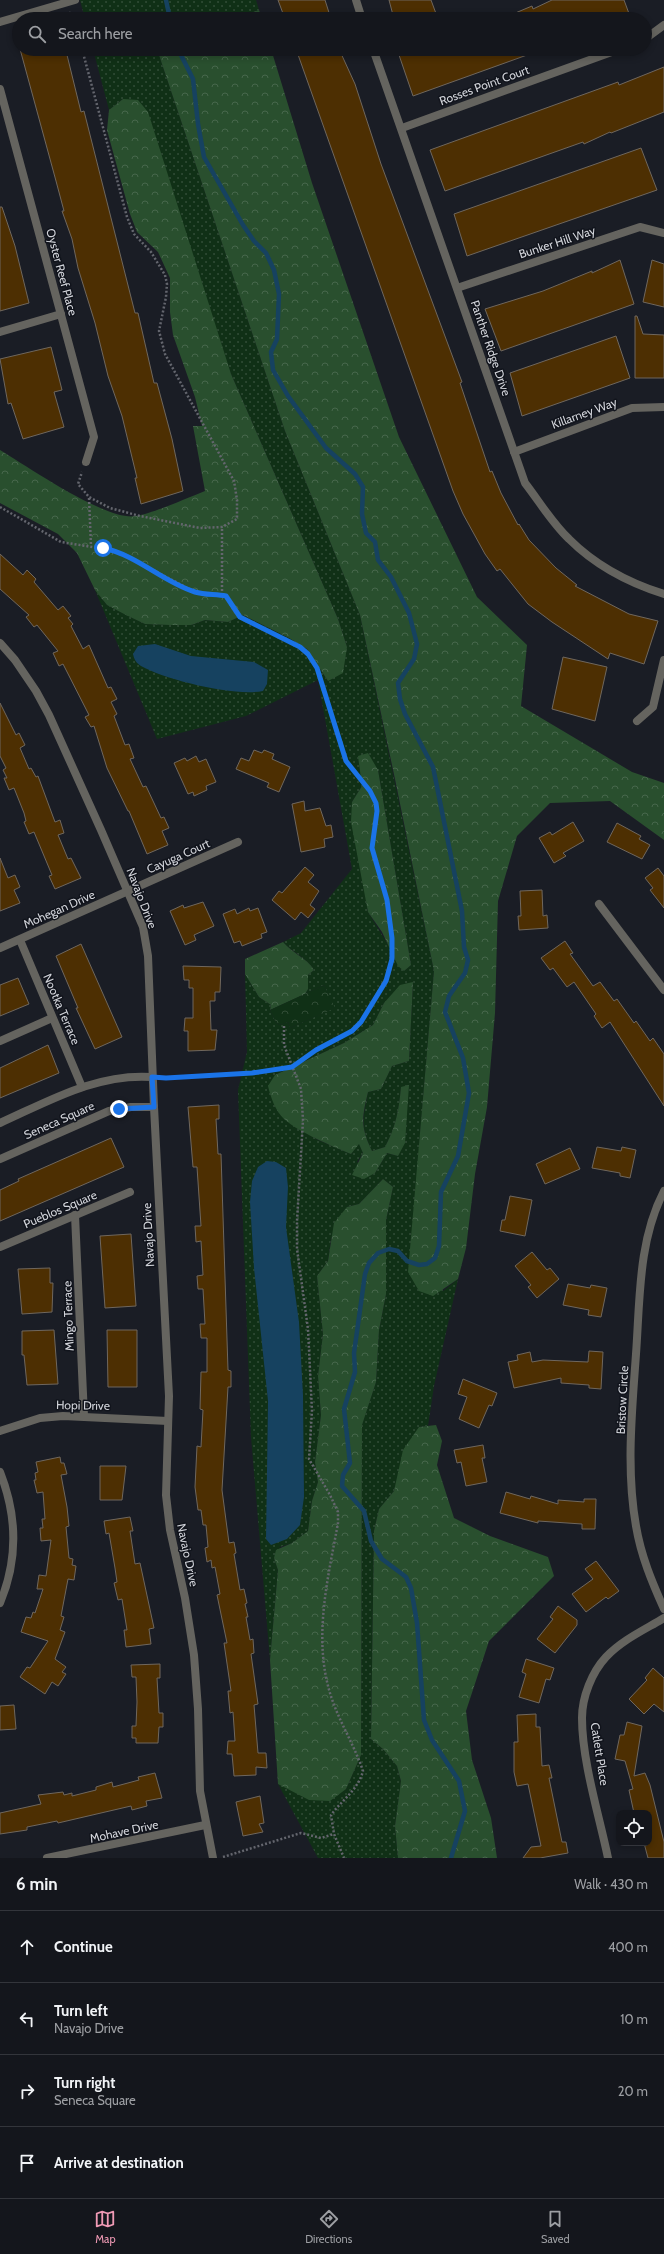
<!DOCTYPE html>
<meta charset="utf-8">
<style>
:root{--surface:#14161c;--page:#1d1f25;--text:#f1f3f6;--muted:#9d9fa3;--line:#33353b;--accent:#f09ab5}
body{margin:0;font-family:Cabin,sans-serif;background:var(--page);color:var(--text)}
.controls{position:absolute;right:12px;bottom:12px;display:grid;overflow:hidden;border-radius:8px;box-shadow:0 2px 6px #0003}
.controls button{width:36px;height:36px;display:grid;place-items:center;padding:0;border:0;border-bottom:1px solid var(--line);background:var(--surface);color:var(--text);font:20px sans-serif}
.stop{position:absolute;width:12px;height:12px;margin:-9px;border:3px solid #1a73e8;border-radius:50%;background:#fff}
.stop.end{background:#1a73e8;border-color:#fff;box-shadow:0 1px 4px #0008}
.list{margin:0;padding:0;list-style:none}
h2{display:flex;justify-content:space-between;align-items:center;height:52px;margin:0;padding:0 16px;font-size:17px}
h2 small{font-size:13px;font-weight:400;color:var(--muted)}
.list li{display:grid;grid-template-columns:26px 1fr auto;gap:12px;align-items:center;box-sizing:border-box;height:72px;padding:0 16px;border-top:1px solid var(--line)}
.list b{display:block;font-size:15px;white-space:nowrap}
.list p{margin:0;font-size:13px;white-space:nowrap;color:var(--muted)}
.list em{font-size:13px;font-style:normal;color:var(--muted)}
.icon{flex:none;width:22px;height:22px;fill:none;stroke:currentColor;stroke-width:2;stroke-linecap:round;stroke-linejoin:round}
.map{position:relative;flex:none;width:664px;height:1858px;overflow:hidden}
.search{position:absolute;background:var(--surface);box-shadow:0 2px 6px #0003;left:12px;right:12px;top:12px;height:44px;display:flex;align-items:center;gap:10px;box-sizing:border-box;padding:0 14px;border-radius:22px;color:var(--muted);font-size:15px}
.sheet{height:340px;background:var(--surface)}
nav{display:flex;justify-content:space-around;align-items:center;box-sizing:border-box;height:56px;border-top:1px solid var(--line);background:var(--surface);font-size:11px;color:var(--muted)}
nav a{display:grid;justify-items:center;gap:2px}
nav .on{color:var(--accent)}
.map>svg:first-child{display:block}
</style>
<div class="map">
<svg width="664" height="1858" viewBox="0 0 664 1858">
<defs>
<pattern id="grass-dots" width="8" height="8" patternUnits="userSpaceOnUse"><rect width="8" height="8" fill="#103016"/><path d="M2 2h.1M6 6h.1" fill="none" stroke="#324d37" stroke-width="1.8" stroke-linecap="round"/></pattern>
<pattern id="forest-crowns" width="20" height="18" patternUnits="userSpaceOnUse"><rect width="20" height="18" fill="#294f2e"/><path d="M2 6a3 3 0 1 1 6 0M12 15a3 3 0 1 1 6 0" fill="none" stroke="#47674c"/></pattern>
<pattern id="park-crowns" width="20" height="18" patternUnits="userSpaceOnUse"><rect width="20" height="18" fill="#103016"/><path d="M2 6a3 3 0 1 1 6 0M12 15a3 3 0 1 1 6 0" fill="none" stroke="#324d37"/></pattern>
</defs>
<rect width="100%" height="100%" fill="#1a1d25"/>
<g fill="url(#grass-dots)" fill-rule="evenodd">
<path d="M80,0H256L259,10L234,19H85Z"/>
<path d="M93,49H157L285,431L360,615L434,971L419,1148L443,1291L458,1279L434,1386L428,1426L419,1427L399,1474L394,1491L379,1509L374,1531L371,1739L383,1749L397,1766L401,1782L395,1826L398,1858H318L278,1784L293,1790L346,1789L361,1755L362,1424L376,1382L379,1330L386,1294V1220L393,1187L383,1179L359,1204L347,1207L331,1239L328,1261L317,1276L323,1334L318,1376L321,1415L315,1462L318,1482L312,1501L308,1531L292,1543L280,1547L274,1558L278,1570L270,1660L251,1437L238,1090L247,1052L245,974L259,997L271,1005L270,1010L276,1023L280,1025L288,1022L290,1028L334,1008L324,985L305,994L308,989V975L314,970C307,958 292,952 283,942L301,933L352,869L318,680L246,716L157,739L95,590L107,605L145,624L191,625L205,620L228,622L243,615L289,638L307,649L328,681L347,647L338,619L231,374L123,99L109,110ZM378,770L411,965L404,971L368,912L352,802L362,786ZM413,982L409,1061L392,1066L381,1089L368,1092C363,1119 360,1126 372,1151L385,1147C396,1127 399,1110 401,1087L398,1156L387,1153L375,1173L357,1162L363,1153L359,1143L351,1154L318,1140L284,1119L275,1075L344,1043L373,1025L384,1003Z"/>
</g>
<g fill="url(#forest-crowns)">
<path d="M259,10L262,19H234Z"/>
<path d="M157,49H271L312,183L399,437L477,597L527,645L521,706L632,772L664,783V840L610,801L550,803L517,836L498,901L495,1013L487,1107L475,1174L466,1248L458,1279L433,1296L419,1291L408,1272L434,971L395,779L360,615L285,431Z"/>
<path d="M123,99L138,100L148,112L231,374L338,619L347,647L343,673L328,681L307,649L289,638L243,615L228,622L205,620L191,625H170L145,624L126,615L107,605L95,590L77,553L58,534L0,503V450C27,466 107,522 136,516C154,513 187,498 205,491L193,426H202L195,397L173,335L170,312V278L158,252L137,232L130,214L107,130L109,110Z"/>
<path d="M368,753L378,770L411,965L404,971L398,966L382,932L368,912L351,822L352,802L362,786L358,756Z"/>
<path d="M283,942C292,953 307,958 314,970L308,975V989L305,994L270,1010L271,1005L259,997L245,974V959Z"/>
<path d="M413,982L409,1061L392,1066L381,1089L368,1092C362,1118 360,1126 372,1151L385,1147C396,1127 399,1109 401,1087L409,1085L405,1143L398,1156L387,1153L375,1173L364,1179L352,1175L363,1153L359,1144L351,1154C332,1146 300,1133 284,1119C275,1110 271,1098 268,1086L275,1075L344,1043L373,1025L384,1003L400,985Z"/>
<path d="M383,1179L393,1187L386,1220V1294L379,1330L376,1382L362,1425L361,1755L346,1789L330,1801L309,1800L278,1784L270,1660L278,1570L274,1558L276,1550L292,1543L308,1531L312,1501L318,1482L315,1462L321,1415L318,1376L323,1334L317,1276L328,1261L334,1223L347,1207L359,1204Z"/>
<path d="M436,1425L442,1441L437,1465L454,1518L490,1536L548,1557L554,1576L489,1641L466,1711L472,1760L491,1818L497,1858H398L395,1826L401,1781L397,1766L383,1749L371,1739L374,1531L379,1509L394,1491L403,1450L419,1427Z"/>
</g>
<path fill="url(#park-crowns)" d="M324,985L335,1008L290,1028L288,1022L280,1025L276,1023L270,1010Z"/>
<g fill="#164260">
<path d="M155,644L191,656L254,662L268,670L267,684L263,691C235,697 166,680 141,666C136,663 134,659 133,654L138,646Z"/>
<path d="M267,1161L276,1162L286,1168L288,1187L286,1227L299,1322L303,1395L304,1497L300,1525L287,1539L271,1545L266,1539L268,1401L254,1268L250,1202L252,1181L258,1167Z"/>
</g>
<g fill="none" stroke-linecap="round" stroke-linejoin="round">
<g stroke="#164260" stroke-width="4.5">
<path d="M166,0L170,19"/>
<path d="M178,49L193,79L198,124L204,157L243,225L254,241L266,253L274,270L279,294L277,339L271,352L273,370L288,396L326,448L355,474L363,487L362,514L366,533L375,542L378,560L391,577L409,613L417,644L414,659L398,683L400,699L405,714L433,767L462,911L464,947L468,960L465,973L449,996L445,1012L463,1058L469,1093L458,1156L441,1192L439,1246L435,1258L427,1264L419,1265L407,1261L398,1251L389,1249L378,1253L369,1263L365,1274L354,1353L355,1372L344,1409L350,1463L343,1475L342,1486L364,1511L371,1541L382,1559L406,1577L411,1588L417,1623L424,1720L432,1740L459,1781L465,1811L451,1858"/>
</g>
</g>
<g fill="#4d2f02" stroke="#6f675e">
<path d="M278,0H325L331,19H285Z"/>
<path d="M389,0H431L438,19H394Z"/>
<path d="M552,0H624L631,19H501L532,6L533,9Z"/>
<path d="M20,49H64L66,55H67L81,112L84,111L135,313H138L154,383H157L172,439L183,491L141,504L135,478H137L122,416L108,376L95,323L78,268L72,239L62,211H64L56,181Z"/>
<path d="M296,49H339L355,84L381,164L462,382L460,383L490,472L492,471L501,493L518,525L519,524L529,540L556,568L577,585L575,586L629,614L658,621L644,664L610,653L608,659L552,622L528,604L500,569L497,571L485,554L463,514L453,491Z"/>
<path d="M414,49H541V50L413,96L399,55Z"/>
<path d="M664,67V112L611,133L610,132L584,144L583,142L445,191L430,150L618,82L619,85Z"/>
<path d="M641,148L657,190L467,256L454,214Z"/>
<path d="M0,207H2L15,246L29,303L0,311Z"/>
<path d="M620,260L634,304L501,351L485,309L543,291L592,271V273Z"/>
<path d="M652,260L664,264V307L643,302Z"/>
<path d="M635,316H637L643,334L664,335V378H635Z"/>
<path d="M616,336L630,378L522,416L510,373Z"/>
<path d="M51,347L62,390L54,392L64,427L23,439L11,403L8,404L0,359Z"/>
<path d="M0,554L23,575L27,570L36,579L34,582L58,610L63,606L71,616L68,618L73,624L71,626L83,649L89,645L108,688L111,687L117,699L111,702L117,714L114,716L125,745L129,744L134,758L130,759L143,787L146,786L161,818L164,817L169,828L162,831L168,845L147,854L129,811H128L107,768L94,726L91,727L85,717L89,715L63,664L59,666L53,653L58,651L37,625L34,627L26,617L29,615L0,589Z"/>
<path d="M563,657L607,667L595,721L552,709Z"/>
<path d="M0,703L16,735L19,733L25,745L20,748L29,769L31,768L36,777L38,776L55,822L60,820L64,833L58,835L68,859L71,858L81,878L55,889L49,876L52,875L34,832L29,834L24,822L26,821L24,813L14,788L9,790L4,778H7L3,770L6,768L0,756Z"/>
<path d="M254,750L262,753L264,750L274,754L272,759L290,767L279,792L267,787L269,783L236,769L241,758L249,761Z"/>
<path d="M196,756L199,762L206,759L216,782L206,786L207,790L194,796L193,792L188,794L174,763L185,758L187,761Z"/>
<path d="M304,801L305,811L320,808L326,826L331,825L333,837L324,839L325,847L301,852L292,804Z"/>
<path d="M573,822L584,841L563,853L566,856L554,863L539,838L550,832L552,835Z"/>
<path d="M617,823L641,836L639,839L650,845L642,859L607,842Z"/>
<path d="M0,858L8,878L15,875L20,887L14,890L20,903L0,911Z"/>
<path d="M305,867L314,875L308,882L319,891L310,905L315,909L308,918L301,912L295,920L272,900L279,891L282,893Z"/>
<path d="M658,868L664,876V908L650,890L653,888L645,878Z"/>
<path d="M542,890L543,916L547,915L548,928L519,930L518,916H521L520,891Z"/>
<path d="M203,902L214,926L194,935L196,940L185,945L170,911L183,905L184,908Z"/>
<path d="M249,908L250,911L258,908L267,932L261,934L262,938L242,946L240,941L234,943L223,914L235,909L237,914Z"/>
<path d="M565,941L573,953L570,954L593,986L600,982L614,1001L617,999L634,1023L636,1021L650,1041L653,1038L664,1054V1106L610,1022L602,1028L594,1016L596,1014L574,982L567,987L553,968L550,970L541,958Z"/>
<path d="M81,944L122,1037L95,1049L76,1008H78L56,956Z"/>
<path d="M183,966L221,967L220,992H215V1001H210L211,1030H217L215,1050L188,1051V1031H184L185,1018H193V988H189V980H184Z"/>
<path d="M18,978L29,1004L0,1016V985Z"/>
<path d="M48,1045L59,1073L0,1098V1068Z"/>
<path d="M219,1105V1119H216L218,1154H221L228,1370L231,1371V1387H228L222,1490L229,1543L234,1542L236,1553L234,1554L240,1590L244,1589L247,1603L245,1604L248,1617H246L250,1640L253,1639L254,1653L251,1654L258,1704L254,1705L258,1753H266L267,1768L256,1767V1775L234,1776L232,1754H227L228,1741H235L233,1712L230,1713L228,1691H231L224,1643H227L217,1595L220,1594L215,1567L212,1568L211,1560L207,1562L205,1548L208,1547L206,1525H203L201,1510H198L195,1487L197,1446L201,1447L203,1410L200,1409L201,1372H207V1338H201L200,1324H205L203,1289H198L197,1276L203,1275L201,1241L196,1242L195,1226H201L197,1167H193L188,1107Z"/>
<path d="M111,1138L124,1167L0,1221V1190L19,1181L18,1179Z"/>
<path d="M597,1147L621,1151L622,1147L636,1150L630,1178L620,1176V1173L592,1168Z"/>
<path d="M570,1148L580,1169L545,1184L536,1164Z"/>
<path d="M510,1196L532,1200L525,1236L500,1231L502,1220H505Z"/>
<path d="M131,1234L136,1306L105,1308L100,1236Z"/>
<path d="M532,1252L547,1270L550,1268L559,1279L537,1298L528,1287L531,1285L515,1266Z"/>
<path d="M50,1268V1283H53L52,1312L22,1314L18,1269Z"/>
<path d="M568,1284L590,1288L591,1285L607,1288L601,1317L588,1315L589,1310L563,1305Z"/>
<path d="M54,1330L58,1384L27,1385L24,1355H22V1331Z"/>
<path d="M107,1330H137V1387H108Z"/>
<path d="M589,1351L603,1352L601,1389L589,1388V1385L561,1383V1378L514,1388L508,1362L518,1360L517,1355L530,1352L532,1362L543,1360L588,1362Z"/>
<path d="M463,1379L497,1393L492,1406L489,1405L479,1428L459,1419L467,1397L458,1394Z"/>
<path d="M483,1445L485,1458H482L487,1482L466,1486L461,1462L457,1463L454,1450Z"/>
<path d="M60,1457L61,1463H64L67,1474L61,1475L67,1507L69,1526L66,1527L69,1558L73,1559L72,1565L76,1566L74,1580L68,1579L61,1616L64,1617L60,1630L65,1632L55,1659L66,1667L62,1672L66,1674L58,1686L52,1682L45,1694L20,1677L27,1667L30,1668L48,1641L21,1632L26,1617L31,1618L33,1612L35,1613L43,1589H37L39,1575L46,1576L51,1540L41,1541L40,1528H43L42,1519H45L43,1492L37,1493L34,1480H36L35,1473L38,1472L36,1462Z"/>
<path d="M100,1466H126L122,1500H100Z"/>
<path d="M506,1492L530,1499L531,1496L558,1504V1500L584,1502V1499H596L595,1529H582V1524L538,1521V1523L500,1513Z"/>
<path d="M130,1517L133,1531H130L135,1564L140,1563L154,1628L149,1629L151,1644L126,1647L124,1630H127L122,1599L118,1600L114,1583L117,1582L115,1568L109,1533L106,1534L104,1521Z"/>
<path d="M596,1561L619,1591L608,1599L606,1597L586,1612L572,1594L593,1579L585,1569Z"/>
<path d="M558,1606L577,1620V1625L555,1653L537,1639L553,1619L550,1617Z"/>
<path d="M526,1659L554,1668L550,1680L546,1679L539,1703L519,1697L526,1674L522,1672Z"/>
<path d="M160,1664V1678H157L159,1713H163V1727H159L158,1743H136V1738H132V1726H136L137,1702L136,1677H132L131,1665Z"/>
<path d="M653,1668L664,1678V1712L654,1704L644,1714L629,1699L647,1680L645,1678Z"/>
<path d="M14,1705L16,1729L0,1730V1706Z"/>
<path d="M536,1714V1727H540L542,1766L549,1765L552,1778H549L562,1842H566L568,1853L540,1858H523L531,1847L541,1846L528,1784L517,1786L514,1772V1742H518L517,1715Z"/>
<path d="M627,1722L642,1726L634,1776L645,1773L650,1785L664,1842V1858H648L644,1843H649V1813H634L629,1790L633,1789L625,1761L615,1759L620,1735H624Z"/>
<path d="M155,1773L162,1798L146,1801L147,1806L132,1810L131,1806L58,1823L57,1821L27,1827V1830L0,1834V1813L41,1804L38,1795L63,1792L64,1795L72,1793V1796L96,1790V1787L112,1782L113,1787L139,1780L138,1777Z"/>
<path d="M260,1796L264,1823L259,1824L263,1832L243,1836L236,1802Z"/>
</g>
<g fill="none" stroke-linecap="round" stroke-linejoin="round">
<g stroke="#64666e" stroke-width="2.5" stroke-dasharray="2 2" stroke-linecap="butt">
<path d="M69,12L72,19"/>
<path d="M82,49L127,217L134,234L151,252L165,275L167,284L166,297L159,331L165,354L234,481L237,500V519L222,527L200,528L140,516L110,508L89,497L78,484L82,472"/>
<path d="M89,498L91,546"/>
<path d="M0,507L61,542L117,551L195,592L226,596L234,611L244,620L301,647L308,654L317,668L347,761L370,791L376,803L377,811L372,848L387,900L390,921L392,938L390,971L361,1022L352,1031L316,1050L291,1067L252,1073L163,1078"/>
<path d="M222,595V527"/>
<path d="M284,1026V1045L301,1089L303,1120L297,1221V1249L308,1329L312,1411L309,1459L330,1495L338,1512V1523C328,1578 313,1637 330,1693C338,1720 354,1744 363,1771C358,1790 342,1800 331,1815L334,1834L344,1858"/>
<path d="M223,1857L301,1833L321,1838L334,1834"/>
</g>
<g stroke="#65645f" stroke-width="8">
<path d="M356,0L362,19"/>
<path d="M0,22L75,0"/>
<path d="M645,39L664,25"/>
<path d="M373,49L525,483C539,501 552,523 569,539C595,565 629,583 664,594"/>
<path d="M0,89L94,437L86,462"/>
<path d="M402,128L620,49"/>
<path d="M457,288L640,227L664,233"/>
<path d="M0,332L61,314"/>
<path d="M514,452L632,408L664,407"/>
<path d="M0,643L15,660L36,691L49,715L101,830L143,927L148,956L154,1107L169,1396L166,1495L170,1530L185,1598L194,1655L198,1709L200,1791L213,1858"/>
<path d="M637,721L653,707L664,660"/>
<path d="M599,904L664,990"/>
<path d="M20,940L82,1087"/>
<path d="M0,948L238,842"/>
<path d="M0,1041L52,1018"/>
<path d="M0,1123C49,1101 97,1073 152,1077"/>
<path d="M0,1159L109,1111L131,1107H154"/>
<path d="M664,1191C638,1241 640,1300 636,1354C632,1411 626,1470 636,1526C641,1556 652,1582 664,1609"/>
<path d="M75,1215L84,1416"/>
<path d="M0,1247L130,1192"/>
<path d="M0,1431L40,1418L63,1416L168,1421"/>
<path d="M0,1472C17,1515 18,1560 0,1603"/>
<path d="M47,1858L205,1825"/>
<path d="M608,1858C599,1815 582,1761 582,1718C582,1697 592,1672 606,1657C622,1640 644,1630 664,1618"/>
</g>
</g>
<g fill="none" stroke-linecap="round" stroke-linejoin="round">
<path stroke="#1a73e8" stroke-width="5" d="M103,548C137,555 163,582 195,592C205,595 216,594 226,596L240,617L300,647L308,654L317,668L346,761L370,791L376,803L377,811L372,848L387,900L392,938V959L386,981L361,1022L352,1031L316,1050L292,1067L252,1073L166,1078L152,1077L154,1107L119,1109"/>
</g>
<g text-anchor="middle" dominant-baseline="central" stroke-width="3" stroke-linejoin="round" paint-order="stroke">
<g font-size="12" fill="#d2d4da" stroke="#11141c">
<text transform="translate(484 85) rotate(-20)">Rosses Point Court</text>
<text transform="translate(557 242) rotate(-18)">Bunker Hill Way</text>
<text transform="translate(62 272) rotate(75)">Oyster Reef Place</text>
<text transform="translate(491 348) rotate(71)">Panther Ridge Drive</text>
<text transform="translate(584 413) rotate(-20)">Killarney Way</text>
<text transform="translate(178 856) rotate(-24)">Cayuga Court</text>
<text transform="translate(142 898) rotate(69)">Navajo Drive</text>
<text transform="translate(59 909) rotate(-24)">Mohegan Drive</text>
<text transform="translate(62 1009) rotate(67)">Nootka Terrace</text>
<text transform="translate(59 1120) rotate(-24)">Seneca Square</text>
<text transform="translate(60 1209) rotate(-23)">Pueblos Square</text>
<text transform="translate(148 1235) rotate(-93)">Navajo Drive</text>
<text transform="translate(68 1316) rotate(-92)">Mingo Terrace</text>
<text transform="translate(622 1400) rotate(-87)">Bristow Circle</text>
<text transform="translate(83 1405) rotate(1)">Hopi Drive</text>
<text transform="translate(188 1555) rotate(78)">Navajo Drive</text>
<text transform="translate(600 1754) rotate(81)">Catlett Place</text>
<text transform="translate(124 1831) rotate(-12)">Mohave Drive</text>
</g>
</g>
</svg>
<div class="controls">
<button><svg class="icon" aria-label="locate" viewBox="0 0 24 24"><circle cx="12" cy="12" r="6"/><path d="M12 2v4M12 18v4M2 12h4M18 12h4"/></svg></button>
</div>
<div class="stop" style="left:103px;top:548px"></div>
<div class="stop end" style="left:119px;top:1109px"></div>
<div class="search"><svg class="icon" aria-label="search" viewBox="0 0 24 24"><circle cx="10" cy="10" r="6"/><path d="M15 15l6 6"/></svg>Search here</div>
</div>
<section class="sheet">
<h2>6 min<small>Walk · 430 m</small></h2>
<ul class="list">
<li><svg class="icon" aria-label="ahead" viewBox="0 0 24 24"><path d="M12 20V5M6 11l6-6 6 6"/></svg><div><b>Continue</b></div><em>400 m</em></li>
<li><svg class="icon" aria-label="left" viewBox="0 0 24 24"><path d="M17 20v-9H6M10 6l-5 5 5 5"/></svg><div><b>Turn left</b><p>Navajo Drive</p></div><em>10 m</em></li>
<li><svg class="icon" aria-label="right" viewBox="0 0 24 24"><path d="M7 20v-9h11M14 6l5 5-5 5"/></svg><div><b>Turn right</b><p>Seneca Square</p></div><em>20 m</em></li>
<li><svg class="icon" aria-label="arrive" viewBox="0 0 24 24"><path d="M6 21V4h12l-3 4 3 4H6"/></svg><div><b>Arrive at destination</b></div></li>
</ul>
</section>
<nav>
<a class="on"><svg class="icon" aria-label="map" viewBox="0 0 24 24"><path d="M3 6l6-2 6 2 6-2v14l-6 2-6-2-6 2zM9 4v14M15 6v14"/></svg>Map</a>
<a><svg class="icon" aria-label="directions" viewBox="0 0 24 24"><path d="M12 3l9 9-9 9-9-9zM9 14v-3h6M13 9l2 2-2 2"/></svg>Directions</a>
<a><svg class="icon" aria-label="saved" viewBox="0 0 24 24"><path d="M7 4h10v16l-5-4-5 4z"/></svg>Saved</a>
</nav>
